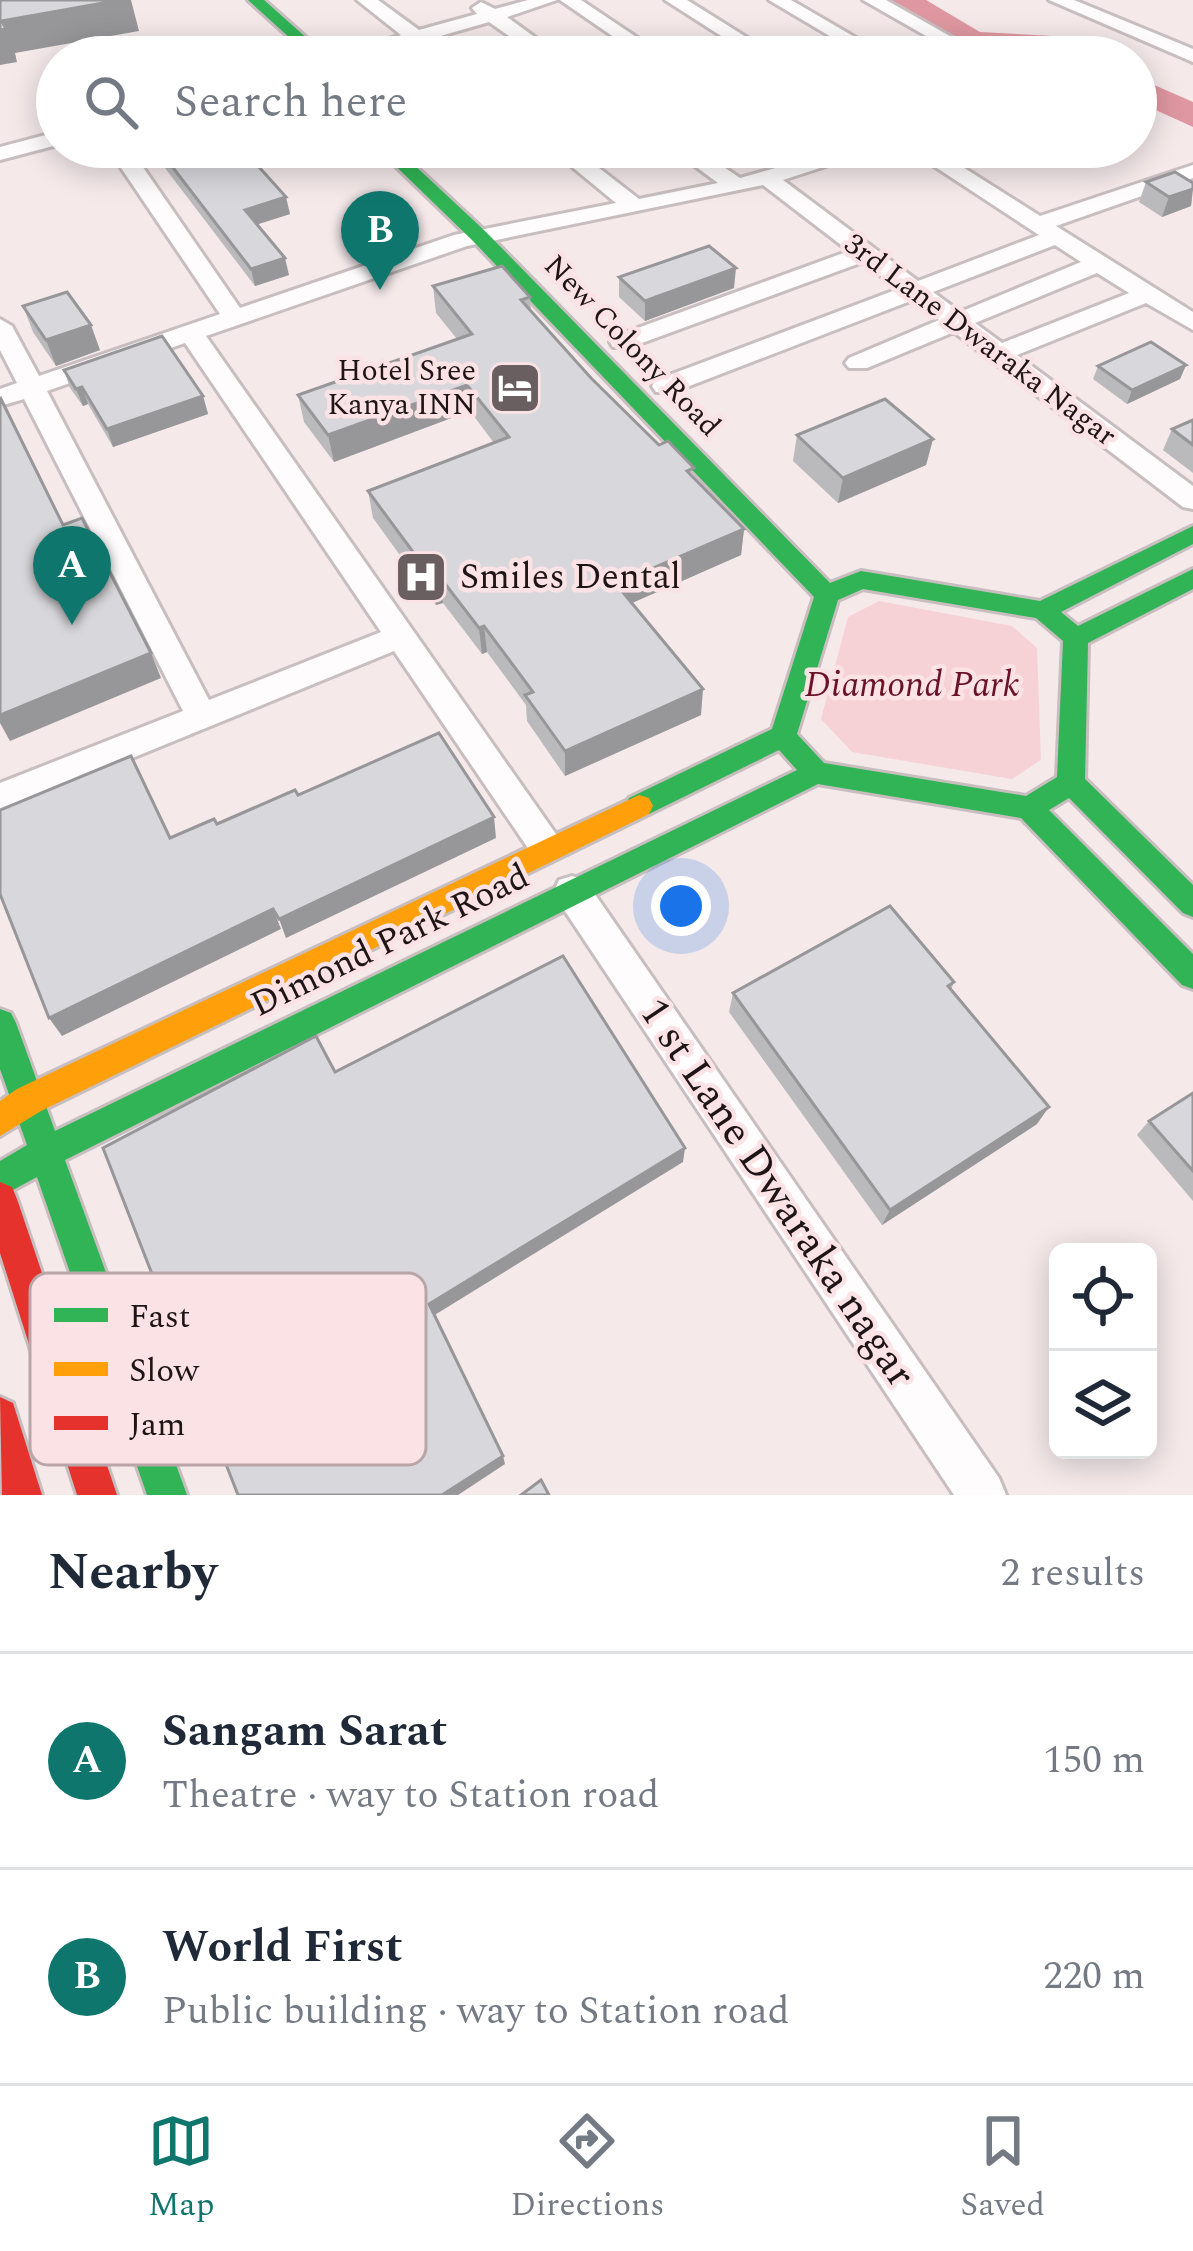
<!DOCTYPE html>
<meta charset="utf-8">
<style>
:root{--surface:#fff;--page:#f6f6f7;--text:#1f2937;--muted:#747a83;--line:#e0e1e3;--accent:#0f766e}
body{margin:0;font-family:Spectral,serif;background:var(--page);color:var(--text)}
.controls{position:absolute;right:36px;bottom:36px;display:grid;overflow:hidden;border-radius:18px;box-shadow:0 6px 30px #0003}
.controls button{width:108px;height:108px;display:grid;place-items:center;padding:0;border:0;border-bottom:3px solid var(--line);background:var(--surface);color:var(--text);font:60px sans-serif}
.you{position:absolute;left:681px;top:906px;width:42px;height:42px;margin:-30px;border:9px solid #fff;border-radius:50%;background:#1a73e8;box-shadow:0 0 0 18px #1a73e833}
.badge{display:grid;place-items:center;width:78px;height:78px;border-radius:50%;background:var(--accent);color:#fff;font-size:39px;font-weight:700}
.pin{position:absolute;translate:-50% -99px;filter:drop-shadow(0 3px 6px #0008)}
.pin::after{content:'';position:absolute;top:63px;width:42px;height:36px;background:inherit;clip-path:polygon(0 0,100% 0,50% 100%)}
.list{margin:0;padding:0;list-style:none}
h2{display:flex;justify-content:space-between;align-items:center;height:156px;margin:0;padding:0 48px;font-size:51px}
h2 small{font-size:39px;font-weight:400;color:var(--muted)}
.list li{display:grid;grid-template-columns:78px 1fr auto;gap:36px;align-items:center;box-sizing:border-box;height:216px;padding:0 48px;border-top:3px solid var(--line)}
.list b{display:block;font-size:45px;white-space:nowrap}
.list p{margin:0;font-size:39px;white-space:nowrap;color:var(--muted)}
.list em{font-size:39px;font-style:normal;color:var(--muted)}
.icon{flex:none;width:66px;height:66px;fill:none;stroke:currentColor;stroke-width:2;stroke-linecap:round;stroke-linejoin:round}
.map{position:relative;flex:none;width:1193px;height:1495px;overflow:hidden}
.search{position:absolute;background:var(--surface);box-shadow:0 6px 30px #0003;left:36px;right:36px;top:36px;height:132px;display:flex;align-items:center;gap:30px;box-sizing:border-box;padding:0 42px;border-radius:66px;color:var(--muted);font-size:45px}
.sheet{height:588px;background:var(--surface)}
nav{display:flex;justify-content:space-around;align-items:center;box-sizing:border-box;height:168px;border-top:3px solid var(--line);background:var(--surface);font-size:33px;color:var(--muted)}
nav a{display:grid;justify-items:center;gap:6px}
nav .on{color:var(--accent)}
.map>svg:first-child{display:block}
</style>
<div class="map">
<svg width="1193" height="1495" viewBox="0 0 1193 1495">
<rect width="100%" height="100%" fill="#f5e9ea"/>
<path fill="#f6d2d6" d="M879,601L1012,626L1037,648L1041,760L1012,779L852,752L821,719L848,617Z"/>
<g fill="none" stroke-linecap="round" stroke-linejoin="round">
<g fill="#df98a1" fill-rule="evenodd">
<path d="M888,0H926L980,32L1052,36L1086,50L1091,57L960,48Z"/>
<path d="M1136,77L1193,102V127L1136,101Z"/>
</g>
<g stroke="#c8bebf" stroke-width="6">
<g id="street">
<path d="M357,0H378L419,30L477,14L472,8L481,2L495,9L528,0H557L507,17L562,57H539L489,22L430,39L453,57H431L413,44L365,57H334L401,35Z"/>
<path d="M560,0H581L666,57H643Z"/>
<path d="M665,0H687L778,57H754Z"/>
<path d="M769,0H791L889,57H865Z"/>
<path d="M863,0H886L987,57H963Z"/>
<path d="M1049,0H1074L1193,49V62Z"/>
<path d="M57,132V145L0,160V147Z"/>
<path d="M107,147H129L240,308L454,235L616,203L548,147H572L639,199L718,183L669,147H694L740,178L850,147H884L783,180L918,281L1039,235L905,147H931L1040,216L1193,165V178L1056,226L1193,312V330L1146,303L1017,355L1193,486V509L1183,507L954,332L867,368H849L845,363L849,358L939,320L913,300L674,392H656L652,386L656,380L898,289L863,262L631,347H613L610,342L613,337L849,251L763,185L467,246L206,336L558,837L563,847L558,857L546,862L534,857L394,651L0,812V783L183,711L24,399L0,406V389L17,383L0,350V319L12,326L39,376L220,314ZM1055,245L1081,262L960,312L933,292ZM1097,273L1129,293L1002,343L975,323ZM185,343L381,632L209,700L47,391Z"/>
<path d="M572,876L585,880L999,1478L1006,1495H954L559,902L554,891L559,880Z"/>
</g>
</g>
<g stroke="#c8bebf" stroke-width="6">
<g id="fast">
<path d="M248,0H264L328,57H311Z"/>
<path d="M376,147H395L486,232L830,583L861,571L1040,601L1193,526V544L1061,612L1078,626L1193,569V589L1088,643L1085,779L1193,885V917L1183,913L1069,798L1049,810L1193,954V989L1182,985L1021,818L818,784L65,1160L187,1495H147L37,1177L0,1197V1161L27,1145L0,1069V1009L11,1013L16,1023L55,1131L797,770L779,750L649,814H629L625,806L629,798L772,729L814,597L472,240ZM863,589L1036,618L1063,641L1057,777L1026,796L824,763L797,734L838,600Z"/>
</g>
</g>
<g stroke="#c8bebf" stroke-width="6">
<path id="slow" d="M639,795L649,798L653,806L649,814L41,1111L0,1136V1101L17,1089Z"/>
</g>
<g stroke="#c8bebf" stroke-width="6">
<g id="jam">
<path d="M0,1182L12,1187L17,1199L117,1495H77L0,1253Z"/>
<path d="M0,1397L13,1403L42,1495H2Z"/>
</g>
</g>
<use href="#street" fill="#fefcfc" fill-rule="evenodd"/>
<use href="#fast" fill="#30b455" fill-rule="evenodd"/>
<use href="#slow" fill="#ff9f0a" fill-rule="evenodd"/>
<use href="#jam" fill="#e5322d" fill-rule="evenodd"/>
</g>
<g fill="#bab9bc">
<path d="M151,147H241L290,214L257,224L289,275L255,286L152,151Z"/>
<path d="M1146,182L1193,183L1191,206L1162,217L1139,202Z"/>
<path d="M619,277L734,288L645,321L619,297Z"/>
<path d="M433,286L530,297L531,310L591,378L744,529L741,555L632,603L701,715L565,776L527,721L526,705L487,652L482,654L443,603L436,605L373,518L368,491L494,443L470,411L334,462L304,422L298,395L457,339L436,313Z"/>
<path d="M23,306L100,350L56,366L33,332Z"/>
<path d="M1186,365L1180,379L1127,404L1093,379L1098,366Z"/>
<path d="M64,370L203,396L208,414L113,447L88,404L83,406L70,388Z"/>
<path d="M1193,420V473L1163,450L1172,429Z"/>
<path d="M797,435L933,439L926,465L838,503L793,461Z"/>
<path d="M954,982L951,990L1037,1124L882,1225L729,1012L733,993Z"/>
<path d="M1193,1093V1201L1137,1135L1149,1121Z"/>
</g>
<g fill="#979699">
<path d="M120,0H131L139,31L15,53L17,62L0,65V30L2,21Z"/>
<path d="M1193,189L1191,206L1162,217L1169,197Z"/>
<path d="M286,197L290,214L249,227L245,210Z"/>
<path d="M285,258L289,275L255,286L251,269Z"/>
<path d="M736,268L734,288L645,321V301Z"/>
<path d="M91,325L100,350L56,366L46,340Z"/>
<path d="M1186,365L1180,379L1127,404L1132,390Z"/>
<path d="M467,385L470,411L334,462L328,435Z"/>
<path d="M82,387L88,404L83,406L76,389Z"/>
<path d="M203,396L208,414L113,447L107,429Z"/>
<path d="M933,439L926,465L838,503L843,478Z"/>
<path d="M744,529L741,555L616,610V584Z"/>
<path d="M439,576L443,603L436,605L433,579Z"/>
<path d="M484,626L487,652L482,654L479,628Z"/>
<path d="M151,653L161,678L10,741L0,723V715Z"/>
<path d="M703,689L701,715L565,776V751Z"/>
<path d="M494,817L496,838L286,938L279,919Z"/>
<path d="M273,909L281,929L62,1036L49,1018Z"/>
<path d="M1049,1107L1037,1124L882,1225L890,1210Z"/>
<path d="M685,1148L683,1162L433,1316L429,1304Z"/>
<path d="M503,1456L505,1464L458,1495H442Z"/>
</g>
<g fill="#d8d7db" stroke="#979699" stroke-width="3">
<path d="M0,0H120L2,21L6,29L0,30Z"/>
<path d="M157,147H241L286,197L245,210L285,258L251,269Z"/>
<path d="M1175,172L1193,183V189L1169,197L1146,182Z"/>
<path d="M709,246L736,268L645,301L619,277Z"/>
<path d="M502,266L530,297L521,300L591,378L659,445L668,441L694,468L687,471L744,529L616,584L703,689L565,751L525,695L533,692L484,626L479,628L439,576L433,579L368,491L509,437L467,385L328,435L298,395L472,334L433,286Z"/>
<path d="M67,292L91,325L46,340L23,306Z"/>
<path d="M162,336L203,396L107,429L82,387L76,389L64,370Z"/>
<path d="M1151,342L1186,365L1132,390L1098,366Z"/>
<path d="M0,397L63,525L82,518L151,653L0,715Z"/>
<path d="M885,399L933,439L843,478L797,435Z"/>
<path d="M1193,420V445L1172,429Z"/>
<path d="M439,733L494,817L279,919L273,909L49,1018L0,894V810L131,756L170,838L214,819L217,824L295,790L298,795Z"/>
<path d="M890,906L954,982L948,986L1049,1107L890,1210L733,993Z"/>
<path d="M563,956L685,1148L429,1304L503,1456L442,1495H238L103,1148L316,1036L335,1072Z"/>
<path d="M1193,1093V1171L1149,1121Z"/>
<path d="M541,1480L549,1495H521Z"/>
</g>
<defs>
<g id="hotel-square" transform="scale(2.7)"><rect x="-9" y="-9" width="18" height="18" rx="4" fill="#6a5f60" stroke="#fbe3e5"/><path d="M-6-4.5h1.5V1H6V5H4.5V3h-9V5H-6ZM-4 0a1.8 1.8 0 1 1 3.6 0ZM.5 0V-2.5h3Q6-2.5 6 0Z" fill="#fff"/></g>
<g id="hospital-square" transform="scale(2.7)"><rect x="-9" y="-9" width="18" height="18" rx="4" fill="#6a5f60" stroke="#fbe3e5"/><path d="M-5-5h3v3.5h4V-5h3V5h-3V1.5h-4V5h-3Z" fill="#fff"/></g>
</defs>
<g fill-rule="evenodd">
<use href="#hotel-square" x="515" y="388"/>
<use href="#hospital-square" x="421" y="577"/>
</g>
<g text-anchor="middle" dominant-baseline="central" stroke-width="9" stroke-linejoin="round" paint-order="stroke">
<g font-size="30" fill="#1f1516" stroke="#fbe3e5">
<text transform="translate(980 340) rotate(37)">3rd Lane Dwaraka Nagar</text>
<text transform="translate(632 346) rotate(46)">New Colony Road</text>
</g>
<g font-size="30" fill="#1f1516" stroke="#fbe3e5" text-anchor="end">
<text x="476" y="371">Hotel Sree<tspan x="476" dy="34">Kanya INN</tspan></text>
</g>
<g font-size="36" fill="#1f1516" stroke="#fbe3e5" text-anchor="start">
<text x="460" y="577">Smiles Dental</text>
</g>
<g font-size="36" font-style="italic" fill="#6b1228" stroke="#fbe3e5">
<text x="912" y="685">Diamond Park</text>
</g>
<g font-size="36" fill="#1f1516" stroke="#fbe3e5">
<text transform="translate(390 941) rotate(-26)">Dimond Park Road</text>
</g>
<g font-size="42" fill="#1f1516" stroke="#fbe3e5">
<text transform="translate(777 1193) rotate(56)">1 st Lane Dwaraka nagar</text>
</g>
</g>
<rect x="30" y="1273" width="396" height="192" rx="18" fill="#fbe3e5" stroke="#b9a5a7" stroke-width="3"/>
<rect x="54" y="1308" width="54" height="14" fill="#30b455"/>
<rect x="54" y="1362" width="54" height="14" fill="#ff9f0a"/>
<rect x="54" y="1416" width="54" height="14" fill="#e5322d"/>
<g font-size="33" fill="#1f1516">
<text x="129" y="1327">Fast</text>
<text x="129" y="1381">Slow</text>
<text x="129" y="1435">Jam</text>
</g>
</svg>
<div class="controls">
<button><svg class="icon" aria-label="locate" viewBox="0 0 24 24"><circle cx="12" cy="12" r="6"/><path d="M12 2v4M12 18v4M2 12h4M18 12h4"/></svg></button>
<button><svg class="icon" aria-label="layers" viewBox="0 0 24 24"><path d="M12 4l9 5-9 5-9-5zM3 14l9 5 9-5"/></svg></button>
</div>
<div class="you"></div>
<div class="pin badge" style="left:72px;top:625px">A</div>
<div class="pin badge" style="left:380px;top:290px">B</div>
<div class="search"><svg class="icon" aria-label="search" viewBox="0 0 24 24"><circle cx="10" cy="10" r="6"/><path d="M15 15l6 6"/></svg>Search here</div>
</div>
<section class="sheet">
<h2>Nearby<small>2 results</small></h2>
<ul class="list">
<li><span class="badge">A</span><div><b>Sangam Sarat</b><p>Theatre · way to Station road</p></div><em>150 m</em></li>
<li><span class="badge">B</span><div><b>World First</b><p>Public building · way to Station road</p></div><em>220 m</em></li>
</ul>
</section>
<nav>
<a class="on"><svg class="icon" aria-label="map" viewBox="0 0 24 24"><path d="M3 6l6-2 6 2 6-2v14l-6 2-6-2-6 2zM9 4v14M15 6v14"/></svg>Map</a>
<a><svg class="icon" aria-label="directions" viewBox="0 0 24 24"><path d="M12 3l9 9-9 9-9-9zM9 14v-3h6M13 9l2 2-2 2"/></svg>Directions</a>
<a><svg class="icon" aria-label="saved" viewBox="0 0 24 24"><path d="M7 4h10v16l-5-4-5 4z"/></svg>Saved</a>
</nav>
